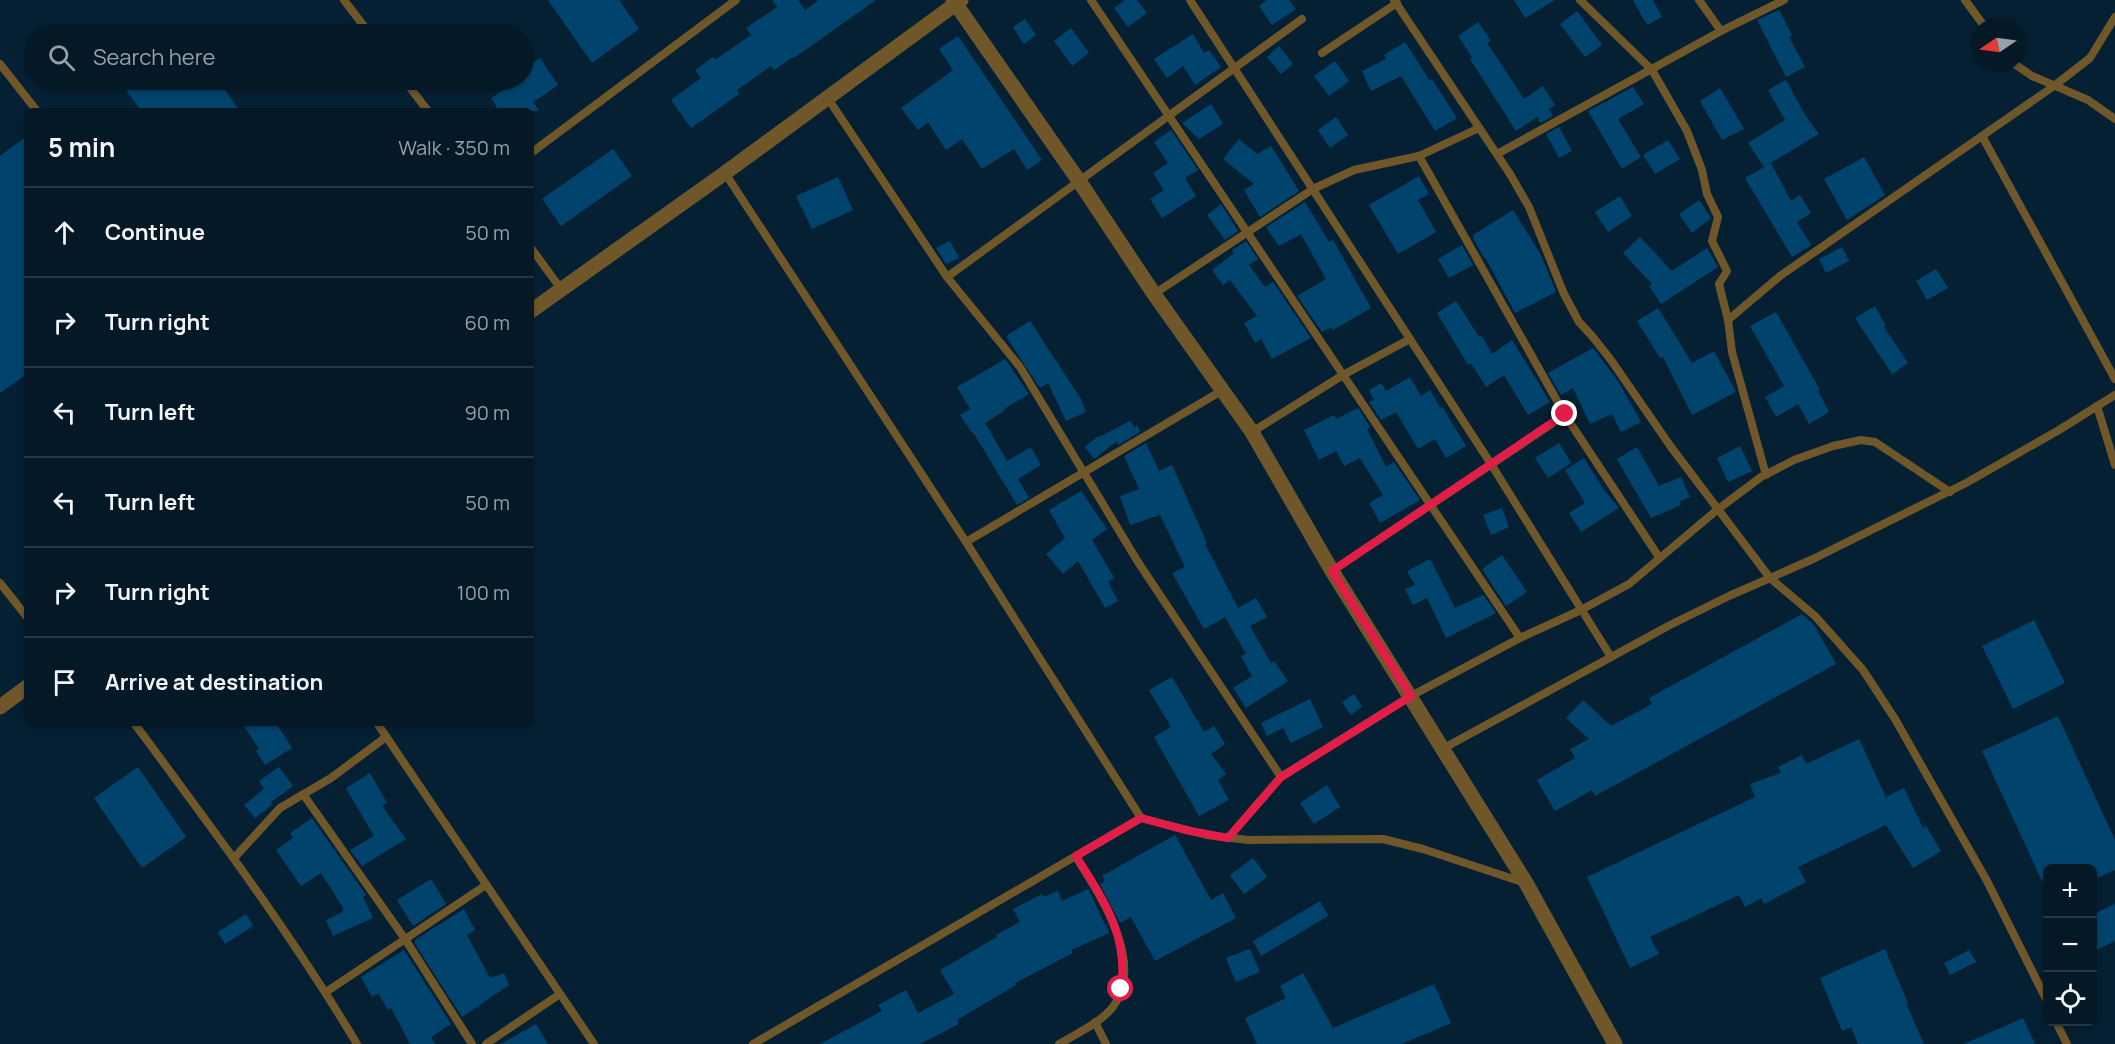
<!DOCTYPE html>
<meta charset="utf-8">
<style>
:root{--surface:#041826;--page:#0d212e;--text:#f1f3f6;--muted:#97a0a7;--line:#253743}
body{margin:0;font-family:Manrope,sans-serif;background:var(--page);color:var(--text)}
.controls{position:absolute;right:18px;bottom:18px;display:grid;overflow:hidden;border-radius:9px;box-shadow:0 2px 4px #0004}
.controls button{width:54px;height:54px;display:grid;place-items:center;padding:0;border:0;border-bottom:2px solid var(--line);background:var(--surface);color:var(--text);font:30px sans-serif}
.compass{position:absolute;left:1971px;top:18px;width:54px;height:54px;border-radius:50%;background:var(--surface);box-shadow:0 2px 4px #0004;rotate:257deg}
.stop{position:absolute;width:18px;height:18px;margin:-14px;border:4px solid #e11d48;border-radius:50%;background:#fff}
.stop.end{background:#e11d48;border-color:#fff;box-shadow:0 2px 6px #0008}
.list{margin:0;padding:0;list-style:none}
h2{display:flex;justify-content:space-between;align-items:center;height:78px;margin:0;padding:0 24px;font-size:26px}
h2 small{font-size:20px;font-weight:400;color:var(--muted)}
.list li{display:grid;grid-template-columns:39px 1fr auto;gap:18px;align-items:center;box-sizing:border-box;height:90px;padding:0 24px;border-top:2px solid var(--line)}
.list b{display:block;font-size:22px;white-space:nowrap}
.list em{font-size:20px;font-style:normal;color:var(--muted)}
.icon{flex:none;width:33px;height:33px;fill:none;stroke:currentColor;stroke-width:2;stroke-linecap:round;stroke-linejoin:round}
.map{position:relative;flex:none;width:2115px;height:1044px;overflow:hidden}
.search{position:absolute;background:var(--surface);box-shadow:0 2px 4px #0004;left:24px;top:24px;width:510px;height:66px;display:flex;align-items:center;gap:15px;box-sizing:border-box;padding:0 21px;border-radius:33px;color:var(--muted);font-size:22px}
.panel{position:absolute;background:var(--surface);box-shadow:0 2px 4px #0004;left:24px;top:108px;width:510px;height:618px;border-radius:9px}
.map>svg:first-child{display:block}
</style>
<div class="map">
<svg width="2115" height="1044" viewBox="0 0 2115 1044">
<rect width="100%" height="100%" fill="#062033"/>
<g fill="#00446e">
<path d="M548,0H619L639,29L592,63Z"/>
<path d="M772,0H798L805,10L819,0H876L794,58L793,57L774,70L771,66L737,90L739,94L691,128L671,100L701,78L695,70L713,57L715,60L751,35L746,28L777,7Z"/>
<path d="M1125,0H1137L1147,13L1128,27L1114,8Z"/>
<path d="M1267,0H1289L1296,9L1272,25L1259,6Z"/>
<path d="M1514,0H1555L1525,18Z"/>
<path d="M1633,0H1653L1662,17L1647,25Z"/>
<path d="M1779,10L1792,35L1789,37L1805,67L1786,77L1757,20Z"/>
<path d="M1577,11L1602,45L1585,57L1560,24Z"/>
<path d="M1025,19L1036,35L1024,44L1013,27Z"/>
<path d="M1478,22L1491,41L1487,43L1524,99L1543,86L1555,105L1549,109L1553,116L1540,123L1537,117L1516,131L1470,59L1472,57L1458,36Z"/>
<path d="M1071,28L1089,53L1072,66L1054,41Z"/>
<path d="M1193,34L1204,53L1209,50L1221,67L1195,85L1183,66L1167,78L1154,59Z"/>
<path d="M958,36L1042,160L1027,170L1014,149L982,169L962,139L946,150L928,122L918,130L901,108L953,70L939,49Z"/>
<path d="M1405,42L1430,81L1432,79L1457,118L1435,131L1401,76L1371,91L1362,71L1386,59L1384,55Z"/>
<path d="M1279,46L1293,64L1281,74L1267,57Z"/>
<path d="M540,58L558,85L533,102L539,111H499L491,98L519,80H524V69Z"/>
<path d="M1335,61L1349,81L1329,96L1314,76Z"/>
<path d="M119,80H218L240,111H141Z"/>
<path d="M1786,80L1805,115L1819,134L1764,167L1748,143L1785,120L1768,90Z"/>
<path d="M1633,87L1644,104L1618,119L1641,157L1622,169L1588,111Z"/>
<path d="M1720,88L1744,129L1722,140L1700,101Z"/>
<path d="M1211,104L1223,124L1199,139L1182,123Z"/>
<path d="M1336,117L1348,135L1330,148L1318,130Z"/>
<path d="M1559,127L1572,151L1559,158L1546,134Z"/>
<path d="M1171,130L1198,170L1185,178L1196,196L1162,218L1150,199L1164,190L1153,173L1168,163L1154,142Z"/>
<path d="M27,136V374L0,393V156Z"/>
<path d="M1239,139L1257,154L1271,146L1299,191L1260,217L1244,190L1254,184L1223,159Z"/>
<path d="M1668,140L1680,159L1655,174L1643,155Z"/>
<path d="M613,149L632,176L561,226L542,199Z"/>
<path d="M1864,157L1885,195L1847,220L1824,179Z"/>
<path d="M1771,163L1791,201L1800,195L1811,213L1797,222L1811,245L1792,257L1745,178Z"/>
<path d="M1419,176L1429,194L1418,200L1436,232L1398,254L1369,205Z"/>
<path d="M838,177L853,210L812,229L796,196Z"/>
<path d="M1620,196L1632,216L1608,232L1595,212Z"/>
<path d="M1699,200L1711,218L1692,233L1679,214Z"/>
<path d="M1305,202L1329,242L1333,240L1371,308L1333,330L1331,327L1322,332L1297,296L1326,279L1301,234L1279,246L1266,227Z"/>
<path d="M1221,204L1238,231L1225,240L1207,215Z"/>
<path d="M1513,210L1541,255L1556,292L1515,313L1485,257L1484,258L1473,238L1474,237L1473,235Z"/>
<path d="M1640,237L1672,271L1707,248L1718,267L1661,304L1649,286L1652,284L1623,253Z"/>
<path d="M950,241L959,258L946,264L936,248Z"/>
<path d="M1246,241L1258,259L1249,265L1265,287L1273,282L1311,338L1272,359L1261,339L1255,343L1244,323L1257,316L1230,280L1223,285L1212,270L1234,253L1232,250Z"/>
<path d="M1462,245L1473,265L1449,278L1438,259Z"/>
<path d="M1842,247L1849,261L1826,273L1819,259Z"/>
<path d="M1936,269L1948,288L1927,300L1916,281Z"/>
<path d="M1456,301L1479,337L1482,336L1492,354L1512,340L1550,402L1528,415L1504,375L1486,387L1471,363L1468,365L1437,313Z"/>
<path d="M1875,306L1886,326L1884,327L1908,363L1892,374L1855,318Z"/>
<path d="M1658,308L1692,363L1714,351L1736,392L1692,415L1663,357L1660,358L1637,321Z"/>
<path d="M1776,312L1820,390L1818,391L1829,412L1809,424L1798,404L1776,417L1765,397L1784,386L1750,326Z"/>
<path d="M1030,321L1081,399L1086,412L1066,421L1048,383L1040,388L1016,352L1006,336Z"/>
<path d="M1593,348L1618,381L1641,422L1621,432L1612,414L1590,424L1573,388L1561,395L1548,373Z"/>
<path d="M1005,359L1029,394L1004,409L1005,410L985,423L1007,461L1031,447L1041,465L1018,479L1029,498L1017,505L973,432L972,433L960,415L970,409L957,387Z"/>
<path d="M1410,377L1421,396L1430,390L1441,409L1443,408L1466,446L1446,458L1435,439L1418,449L1396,412L1381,420L1369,402L1374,400L1369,390L1381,383L1386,391Z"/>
<path d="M1358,408L1370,427L1367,429L1386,467L1394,462L1420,500L1380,523L1369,503L1383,495L1360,458L1344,466L1336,451L1319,460L1304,430L1334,415L1336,419Z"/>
<path d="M1130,421L1134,426L1132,429L1137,425L1140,432L1118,445L1117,441L1094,459L1085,447L1098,436L1099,437Z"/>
<path d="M1146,443L1159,471L1172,465L1207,543L1205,544L1238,608L1256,598L1267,617L1250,626L1271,663L1274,661L1288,681L1246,708L1233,688L1252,676L1241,656L1246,654L1225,617L1204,629L1172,573L1185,567L1160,515L1130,525L1120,496L1139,489L1124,456Z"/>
<path d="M1559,443L1571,463L1548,478L1535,458Z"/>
<path d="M1740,446L1752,471L1728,482L1717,458Z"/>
<path d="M1637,447L1659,486L1681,477L1690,497L1680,501L1681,505L1651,518L1617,459Z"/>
<path d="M1584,458L1603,489L1619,508L1581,532L1569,513L1585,503L1565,470Z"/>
<path d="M1081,491L1107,529L1092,540L1114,578L1108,582L1118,601L1105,608L1078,561L1063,574L1046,554L1065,538L1049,510Z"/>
<path d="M1502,508L1509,527L1491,535L1483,515Z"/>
<path d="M1502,555L1527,592L1506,606L1482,569Z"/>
<path d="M1430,559L1455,608L1483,595L1496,613L1446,638L1427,598L1413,605L1405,589L1415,585L1407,571Z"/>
<path d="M1802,614L1814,625L1836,664L1595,796L1592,790L1555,811L1537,780L1575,758L1570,749L1589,739L1566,718L1583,700L1611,726L1652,704L1649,698Z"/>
<path d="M2034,620L2065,683L2013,709L1982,646Z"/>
<path d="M1172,677L1204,732L1214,726L1225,744L1211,754L1226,774L1218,780L1229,800L1199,816L1154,737L1171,727L1149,690Z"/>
<path d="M1354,694L1362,707L1351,715L1342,702Z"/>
<path d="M1310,699L1323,727L1291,743L1283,728L1267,736L1261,723Z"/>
<path d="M2058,716L2115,840V870L2092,880V868H2048V894L1982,751Z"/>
<path d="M242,723H276L292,748L265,765L256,751L259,749Z"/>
<path d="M1859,739L1886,797L1904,788L1923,828L1926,826L1941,851L1913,868L1886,825L1798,867L1806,882L1764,904L1761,898L1745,907L1739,895L1650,937L1659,954L1630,968L1587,877L1755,797L1750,784L1781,773L1778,767L1802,755L1806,764Z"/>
<path d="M138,767L186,837L142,868L94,798Z"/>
<path d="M279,767L293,786L271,802L273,804L255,818L244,805L264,789L259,781Z"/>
<path d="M370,773L387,803L382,806L406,839L362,866L350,850L374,836L346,788Z"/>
<path d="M1327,785L1340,807L1314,824L1300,803Z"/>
<path d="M312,818L366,895L363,897L373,918L333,936L326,920L343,912L342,910L344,909L321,873L301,886L276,850L293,838L290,833Z"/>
<path d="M1175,835L1211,900L1223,893L1236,918L1155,961L1131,917L1120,923L1100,884L1105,881L1102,876Z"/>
<path d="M1253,858L1267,877L1244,894L1230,875Z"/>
<path d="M431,879L446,904L413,926L397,900Z"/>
<path d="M1088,889L1109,933L1071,950L1073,953L1015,983L1016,985L957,1020L959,1024L920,1044H820L882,1011L878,1005L906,990L918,1013L954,994L940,970L997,937L996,935L1020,922L1013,909L1042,894L1044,897L1058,891L1062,901Z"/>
<path d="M1320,901L1328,916L1261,956L1253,941Z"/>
<path d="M2115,904V941L2092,952V915Z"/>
<path d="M464,909L475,930L467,935L490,978L504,973L509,985L462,1017L415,944V940Z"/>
<path d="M246,914L253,926L225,944L218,932Z"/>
<path d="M1250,949L1260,972L1236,982L1226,958Z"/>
<path d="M1885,949L1908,1003H1906L1924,1044H1858L1851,1027L1842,1031L1820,978Z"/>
<path d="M404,950L451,1024L431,1037L435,1044H410L391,1008L388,1010L378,993L372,997L361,977Z"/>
<path d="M1969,950L1976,962L1950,975L1944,963Z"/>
<path d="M1303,973L1333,1028L1434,984L1451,1023L1402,1044H1257L1245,1018L1286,998L1280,986Z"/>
<path d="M2023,1018L2035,1044H1964Z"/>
<path d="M536,1024L548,1044H501Z"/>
</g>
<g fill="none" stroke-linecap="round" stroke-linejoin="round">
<g stroke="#70572a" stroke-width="8">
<path d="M344,0L370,34"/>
<path d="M1091,0L1520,638"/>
<path d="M1190,0L1491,464L1611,657"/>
<path d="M1394,0L1510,174L1529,207L1564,294L1579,322L1592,336L1611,360L1671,447L1770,578L1815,616L1863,670L1895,719L1987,881L2048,1003"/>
<path d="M1580,0L1652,70L1687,131L1702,170L1707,194L1718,217L1712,241L1727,271L1719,284L1728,320L1732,352L1766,475"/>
<path d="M1699,0L1721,31"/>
<path d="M1965,0L1985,27"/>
<path d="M1322,53L1397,3"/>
<path d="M2013,63L2032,76L2088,100L2115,119"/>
<path d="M0,64L37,111"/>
<path d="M404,80L428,111"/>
<path d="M827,97L947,277L1020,367L1138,562L1281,777"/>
<path d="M1982,136L2115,379"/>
<path d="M531,153L736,0"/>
<path d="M1497,154L1721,31L1784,0"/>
<path d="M1419,156L1565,415L1659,557"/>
<path d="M725,173L966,542L1141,818L1207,835L1248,840L1383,839L1423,849L1525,883"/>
<path d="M531,248L561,289"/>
<path d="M947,277L1302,19"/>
<path d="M1154,294L1313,189L1354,170L1419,156L1479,128"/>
<path d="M1728,320L1780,276L2054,86L2090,58L2115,17"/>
<path d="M2097,406L2115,465"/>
<path d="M1252,432L1343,375L1410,339"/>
<path d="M966,542L1223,390"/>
<path d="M1332,571L1565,415"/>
<path d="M0,583L27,617"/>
<path d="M134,723C212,828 290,932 357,1044"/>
<path d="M377,723L594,1044"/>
<path d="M1444,748L1670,625L1729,596L1813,559L1966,483L2059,430L2115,395"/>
<path d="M303,794L405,939L472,1044"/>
<path d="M1228,838L1281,777L1411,696L1520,638L1581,610L1629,584L1717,510L1761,477L1794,460L1833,446L1861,440L1875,442L1950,492"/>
<path d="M234,858L280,808L331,778L386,737"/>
<path d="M326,992L486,885"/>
<path d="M1095,1022L1106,1044"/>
<path d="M2056,1022L2067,1044"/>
<path d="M486,1044L560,994"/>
<path d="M753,1044L1141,818"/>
<path d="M1059,1044C1076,1034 1100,1023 1113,1007C1146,962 1099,894 1076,857"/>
</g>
<g stroke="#70572a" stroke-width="15">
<path d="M953,0L1079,181L1154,294L1252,432L1332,571L1526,883L1615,1044"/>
<path d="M531,311L725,173L961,0"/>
<path d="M0,707L27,687"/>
</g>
</g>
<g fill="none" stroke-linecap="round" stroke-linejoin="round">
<path stroke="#e11d48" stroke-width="8" d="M1121,989C1129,936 1103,899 1076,856L1141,818L1185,830L1228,838L1281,777L1411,696L1332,571L1565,414"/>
</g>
</svg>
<div class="controls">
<button>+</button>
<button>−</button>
<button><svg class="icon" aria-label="locate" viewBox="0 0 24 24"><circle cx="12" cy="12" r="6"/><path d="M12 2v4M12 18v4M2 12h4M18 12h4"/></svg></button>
</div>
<svg class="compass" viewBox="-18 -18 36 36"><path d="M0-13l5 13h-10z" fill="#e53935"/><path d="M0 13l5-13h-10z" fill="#97a0a7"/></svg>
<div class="stop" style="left:1121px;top:989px"></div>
<div class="stop end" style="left:1565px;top:414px"></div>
<div class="search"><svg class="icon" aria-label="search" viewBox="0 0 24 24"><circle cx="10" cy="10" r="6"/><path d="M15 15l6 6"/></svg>Search here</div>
<section class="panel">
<h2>5 min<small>Walk · 350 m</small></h2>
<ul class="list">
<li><svg class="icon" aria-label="ahead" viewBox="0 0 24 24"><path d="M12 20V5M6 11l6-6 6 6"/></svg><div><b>Continue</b></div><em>50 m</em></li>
<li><svg class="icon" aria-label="right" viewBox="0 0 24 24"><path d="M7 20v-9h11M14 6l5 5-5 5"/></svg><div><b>Turn right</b></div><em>60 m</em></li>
<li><svg class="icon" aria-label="left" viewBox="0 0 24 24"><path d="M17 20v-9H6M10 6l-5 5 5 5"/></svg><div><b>Turn left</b></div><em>90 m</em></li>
<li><svg class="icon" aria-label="left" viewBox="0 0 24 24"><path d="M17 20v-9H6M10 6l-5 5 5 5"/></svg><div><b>Turn left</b></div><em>50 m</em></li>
<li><svg class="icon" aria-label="right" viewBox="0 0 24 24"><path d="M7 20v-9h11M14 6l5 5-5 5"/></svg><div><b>Turn right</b></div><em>100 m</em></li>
<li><svg class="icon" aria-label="arrive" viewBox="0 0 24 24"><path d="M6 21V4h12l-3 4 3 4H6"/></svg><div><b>Arrive at destination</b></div></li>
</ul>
</section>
</div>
